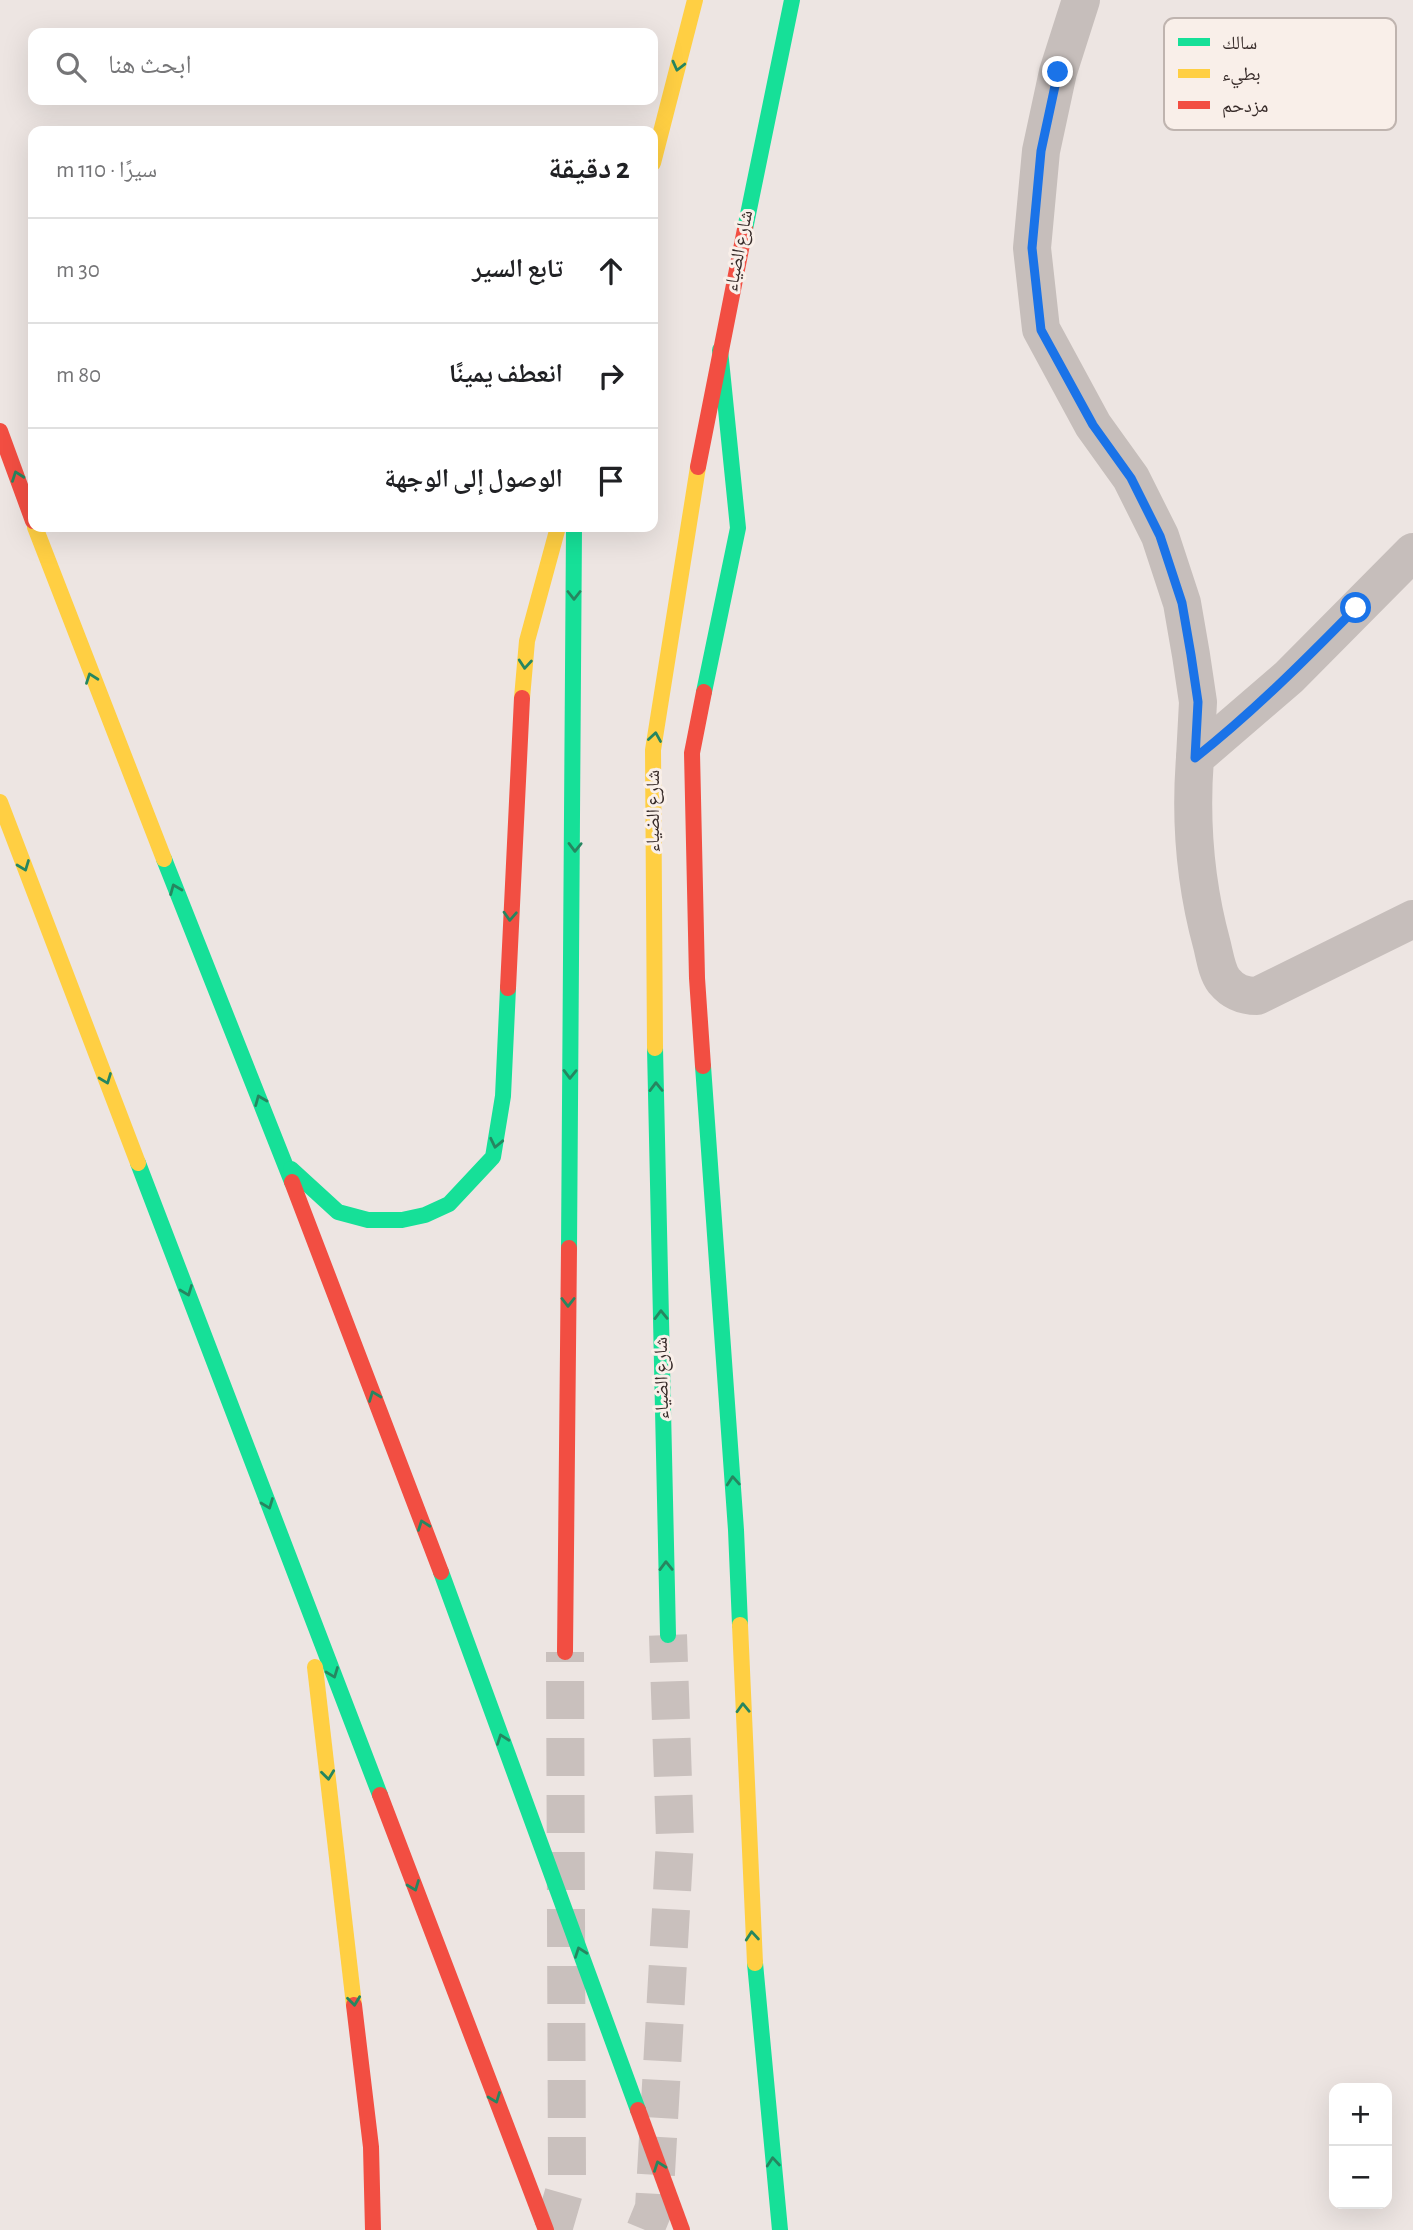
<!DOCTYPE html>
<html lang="ar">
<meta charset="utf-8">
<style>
:root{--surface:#fff;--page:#f2f2f2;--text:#202124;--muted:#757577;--line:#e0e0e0}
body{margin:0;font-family:"Alegreya Sans","Noto Naskh Arabic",sans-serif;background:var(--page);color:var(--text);direction:rtl}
.controls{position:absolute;right:21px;bottom:21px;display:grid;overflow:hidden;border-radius:14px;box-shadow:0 7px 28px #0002}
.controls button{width:63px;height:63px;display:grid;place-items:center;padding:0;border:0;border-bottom:2px solid var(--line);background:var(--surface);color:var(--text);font:35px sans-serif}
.stop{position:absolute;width:21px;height:21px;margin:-16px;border:5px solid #1a73e8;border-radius:50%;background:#fff}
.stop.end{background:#1a73e8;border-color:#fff;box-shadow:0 2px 7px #0008}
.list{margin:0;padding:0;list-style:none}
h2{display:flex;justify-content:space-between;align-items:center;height:91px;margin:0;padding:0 28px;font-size:30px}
h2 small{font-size:23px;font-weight:400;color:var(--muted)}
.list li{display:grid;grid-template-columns:46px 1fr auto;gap:21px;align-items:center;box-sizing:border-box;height:105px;padding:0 28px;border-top:2px solid var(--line)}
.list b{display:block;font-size:26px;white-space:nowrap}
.list em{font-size:23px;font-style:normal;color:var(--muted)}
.icon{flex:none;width:38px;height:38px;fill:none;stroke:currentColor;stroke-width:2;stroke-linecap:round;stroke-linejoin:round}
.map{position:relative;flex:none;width:1413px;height:2230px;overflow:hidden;direction:ltr}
.search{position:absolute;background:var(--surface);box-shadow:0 7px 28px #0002;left:28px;top:28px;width:630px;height:77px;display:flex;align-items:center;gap:18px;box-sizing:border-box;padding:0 24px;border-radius:14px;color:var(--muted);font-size:26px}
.panel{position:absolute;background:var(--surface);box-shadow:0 7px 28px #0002;left:28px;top:126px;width:630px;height:406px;border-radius:14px;direction:rtl}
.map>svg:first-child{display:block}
</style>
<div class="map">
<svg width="1413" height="2230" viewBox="0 0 1413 2230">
<rect width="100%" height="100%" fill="#ede5e2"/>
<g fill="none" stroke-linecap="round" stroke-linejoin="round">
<g stroke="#c9c0bd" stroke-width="38" stroke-dasharray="38 19" stroke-linecap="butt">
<path d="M553,2230L567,2182L565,1652"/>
<path d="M645,2230L654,2208L675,1839L668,1635"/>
</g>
<g stroke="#c6bebb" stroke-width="38">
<path d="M1081,0L1058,72L1041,151L1032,248L1041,329L1093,425L1131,478L1160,536L1182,603L1191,655L1198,702L1195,758"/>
<path d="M1413,552L1289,677L1195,758C1190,822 1195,883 1212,945C1215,957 1217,972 1224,981C1233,992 1243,996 1257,996L1413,919"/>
</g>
<g stroke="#16e098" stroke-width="16">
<path d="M745,229L792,0"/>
<path d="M704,692L738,528L720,350"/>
<path d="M164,859L292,1182"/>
<path d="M655,1048L668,1635"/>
<path d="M703,1066L736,1530L740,1625"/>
<path d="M138,1163L380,1795"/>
<path d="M291,1169L338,1212L368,1220H402L425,1215L449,1204L493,1157L503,1096L508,988"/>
<path d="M569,1248L574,527"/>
<path d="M441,1572L638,2110"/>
<path d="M755,1963L780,2230"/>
</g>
<g stroke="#ffcf43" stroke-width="16">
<path d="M653,163L695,0"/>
<path d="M35,527L164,859"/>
<path d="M522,698L527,641L558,527"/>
<path d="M0,802L138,1163"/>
<path d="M655,1048L653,750L698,467"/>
<path d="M740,1625L755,1963"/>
<path d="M315,1667L354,2005"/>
</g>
<g stroke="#f24e42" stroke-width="16">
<path d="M0,431L33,521"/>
<path d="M698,467L745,229"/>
<path d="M508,988L522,698"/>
<path d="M703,1066L697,978L692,753L704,692"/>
<path d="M292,1182L441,1572"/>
<path d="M565,1652L569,1248"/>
<path d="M380,1795L546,2230"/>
<path d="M354,2005L371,2147L373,2230"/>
<path d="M638,2110L682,2230"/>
</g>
</g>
<defs><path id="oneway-chevron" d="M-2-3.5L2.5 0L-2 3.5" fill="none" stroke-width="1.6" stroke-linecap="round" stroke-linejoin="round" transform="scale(1.75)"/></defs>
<g stroke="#268660">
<use href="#oneway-chevron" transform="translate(678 66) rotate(104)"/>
<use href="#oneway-chevron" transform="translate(17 476) rotate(-110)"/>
<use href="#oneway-chevron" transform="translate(574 595) rotate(90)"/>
<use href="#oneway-chevron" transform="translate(525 664) rotate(95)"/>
<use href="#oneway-chevron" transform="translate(91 678) rotate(-110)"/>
<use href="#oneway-chevron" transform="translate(655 737) rotate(-81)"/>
<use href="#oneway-chevron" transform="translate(575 847) rotate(91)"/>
<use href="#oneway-chevron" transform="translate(24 866) rotate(69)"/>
<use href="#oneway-chevron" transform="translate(175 889) rotate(-112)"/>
<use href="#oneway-chevron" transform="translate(510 916) rotate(93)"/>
<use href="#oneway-chevron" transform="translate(570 1074) rotate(91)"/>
<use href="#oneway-chevron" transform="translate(106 1079) rotate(69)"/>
<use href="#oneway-chevron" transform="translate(656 1087) rotate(-91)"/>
<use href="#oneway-chevron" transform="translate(260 1100) rotate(-112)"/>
<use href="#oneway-chevron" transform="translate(496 1143) rotate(102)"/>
<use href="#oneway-chevron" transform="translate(187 1291) rotate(69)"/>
<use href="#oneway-chevron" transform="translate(568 1302) rotate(90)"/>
<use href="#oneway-chevron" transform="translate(661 1315) rotate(-91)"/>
<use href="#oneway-chevron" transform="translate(374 1396) rotate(-111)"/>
<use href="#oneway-chevron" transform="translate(733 1481) rotate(-94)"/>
<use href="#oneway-chevron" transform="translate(268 1504) rotate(69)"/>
<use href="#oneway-chevron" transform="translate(423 1525) rotate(-110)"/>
<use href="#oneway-chevron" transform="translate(666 1566) rotate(-91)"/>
<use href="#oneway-chevron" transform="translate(333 1673) rotate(69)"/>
<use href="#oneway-chevron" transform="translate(743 1708) rotate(-92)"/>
<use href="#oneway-chevron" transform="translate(502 1739) rotate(-110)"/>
<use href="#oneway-chevron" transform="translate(328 1775) rotate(83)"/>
<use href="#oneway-chevron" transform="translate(414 1886) rotate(69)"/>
<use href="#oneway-chevron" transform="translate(752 1936) rotate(-95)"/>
<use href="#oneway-chevron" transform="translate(580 1952) rotate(-110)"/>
<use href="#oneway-chevron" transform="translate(354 2001) rotate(83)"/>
<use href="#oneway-chevron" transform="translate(495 2098) rotate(69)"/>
<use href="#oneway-chevron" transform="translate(773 2162) rotate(-95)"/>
<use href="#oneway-chevron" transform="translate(659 2166) rotate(-110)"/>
</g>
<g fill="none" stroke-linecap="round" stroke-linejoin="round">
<path stroke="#1a73e8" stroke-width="9" d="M1058,72L1041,151L1032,248L1041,330L1093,425L1131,478L1160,536L1182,603L1191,655L1198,702L1195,758C1253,712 1304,661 1356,608"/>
</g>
<g text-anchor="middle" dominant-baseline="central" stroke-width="6" stroke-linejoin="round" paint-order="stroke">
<g font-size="19" fill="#372b29" stroke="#f9efe9">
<text transform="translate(739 251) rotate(-79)">شارع الضياء</text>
<text transform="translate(653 811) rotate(-90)">شارع الضياء</text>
<text transform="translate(662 1378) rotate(-91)">شارع الضياء</text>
</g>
</g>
<rect x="1164" y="18" width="232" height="112" rx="10" fill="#f9efe9" stroke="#bfb4af" stroke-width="2"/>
<rect x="1178" y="38" width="32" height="8" fill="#16e098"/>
<rect x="1178" y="69" width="32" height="9" fill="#ffcf43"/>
<rect x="1178" y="101" width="32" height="8" fill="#f24e42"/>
<g font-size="19" fill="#372b29">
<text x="1222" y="49">سالك</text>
<text x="1222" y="80">بطيء</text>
<text x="1222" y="112">مزدحم</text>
</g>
</svg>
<div class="controls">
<button>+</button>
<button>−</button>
</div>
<div class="stop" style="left:1356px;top:608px"></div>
<div class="stop end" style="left:1058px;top:72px"></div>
<div class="search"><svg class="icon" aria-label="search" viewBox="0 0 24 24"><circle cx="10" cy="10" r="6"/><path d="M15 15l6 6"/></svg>ابحث هنا</div>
<section class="panel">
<h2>2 دقيقة<small>سيرًا · 110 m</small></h2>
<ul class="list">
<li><svg class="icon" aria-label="ahead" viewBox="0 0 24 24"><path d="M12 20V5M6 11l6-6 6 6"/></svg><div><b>تابع السير</b></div><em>30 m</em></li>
<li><svg class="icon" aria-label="right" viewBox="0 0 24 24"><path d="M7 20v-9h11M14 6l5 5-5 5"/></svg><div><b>انعطف يمينًا</b></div><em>80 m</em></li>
<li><svg class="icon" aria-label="arrive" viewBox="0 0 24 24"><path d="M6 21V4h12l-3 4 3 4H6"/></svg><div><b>الوصول إلى الوجهة</b></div></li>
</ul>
</section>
</div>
